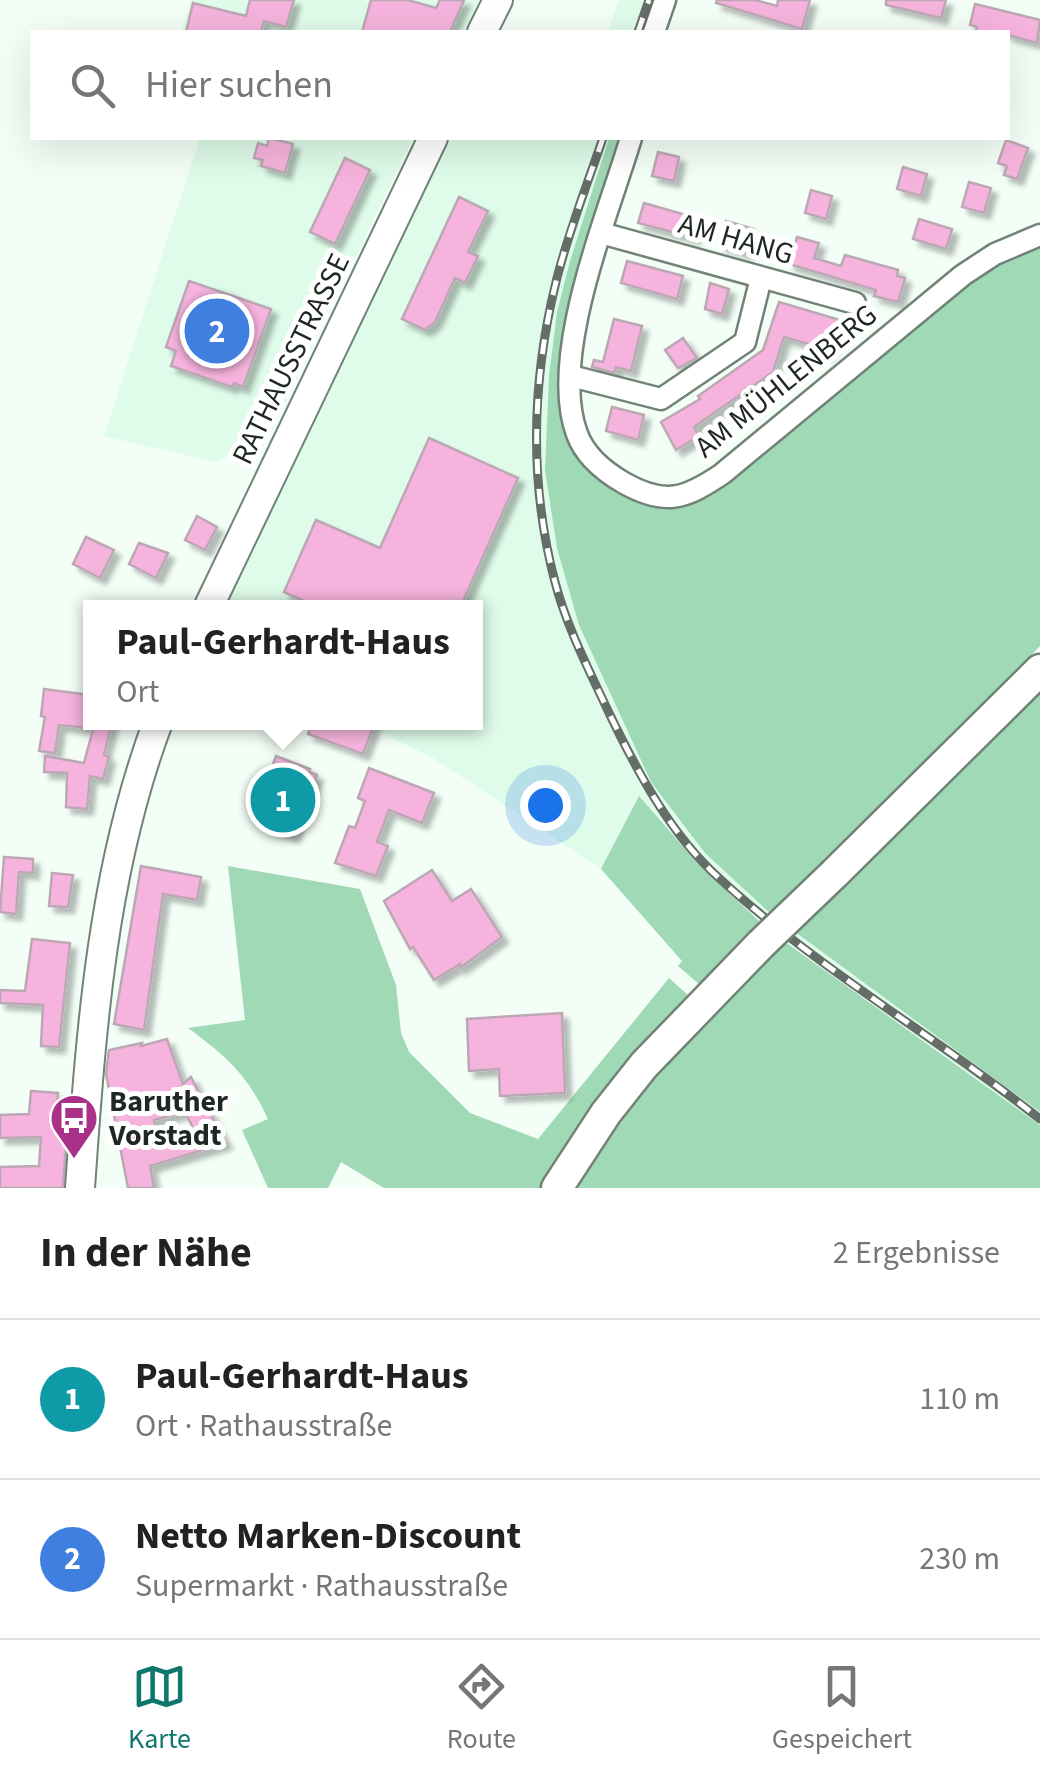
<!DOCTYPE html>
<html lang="de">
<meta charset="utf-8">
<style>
:root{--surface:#fff;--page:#f6f6f6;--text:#222;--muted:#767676;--line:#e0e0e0;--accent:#0f766e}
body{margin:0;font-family:"Source Sans 3",sans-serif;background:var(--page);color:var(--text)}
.you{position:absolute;left:545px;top:805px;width:35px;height:35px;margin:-25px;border:8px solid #fff;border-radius:50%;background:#1a73e8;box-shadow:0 0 0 15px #1a73e833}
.badge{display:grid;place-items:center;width:65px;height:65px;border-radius:50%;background:var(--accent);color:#fff;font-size:32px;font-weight:700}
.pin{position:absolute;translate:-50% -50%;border:5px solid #fff;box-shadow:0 2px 10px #0006}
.popup{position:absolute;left:83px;top:600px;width:400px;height:130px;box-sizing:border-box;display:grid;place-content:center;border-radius:0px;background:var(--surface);filter:drop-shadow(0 2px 8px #0005);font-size:32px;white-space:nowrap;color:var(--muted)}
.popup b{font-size:38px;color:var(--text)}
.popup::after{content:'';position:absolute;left:50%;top:100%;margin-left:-20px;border:20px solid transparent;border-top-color:var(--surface)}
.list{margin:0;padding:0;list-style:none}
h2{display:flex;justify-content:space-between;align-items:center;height:130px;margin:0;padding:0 40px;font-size:42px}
h2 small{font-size:32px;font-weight:400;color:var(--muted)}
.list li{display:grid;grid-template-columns:65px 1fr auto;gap:30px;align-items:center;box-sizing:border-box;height:160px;padding:0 40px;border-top:2px solid var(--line)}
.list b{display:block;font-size:38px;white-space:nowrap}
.list p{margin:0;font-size:32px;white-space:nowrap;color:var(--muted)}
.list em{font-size:32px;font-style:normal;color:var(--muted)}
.icon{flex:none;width:55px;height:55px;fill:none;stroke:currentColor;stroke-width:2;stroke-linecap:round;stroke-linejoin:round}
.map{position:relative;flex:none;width:1040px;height:1188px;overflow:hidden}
.search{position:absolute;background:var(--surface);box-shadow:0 10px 40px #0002;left:30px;right:30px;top:30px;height:110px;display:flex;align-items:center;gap:25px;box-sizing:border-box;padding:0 35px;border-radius:0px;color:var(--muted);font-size:38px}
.sheet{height:450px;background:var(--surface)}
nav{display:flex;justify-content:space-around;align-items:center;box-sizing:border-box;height:140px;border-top:2px solid var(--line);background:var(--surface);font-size:28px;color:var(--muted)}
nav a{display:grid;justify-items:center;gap:5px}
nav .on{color:var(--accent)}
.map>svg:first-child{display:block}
</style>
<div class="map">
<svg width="1040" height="1188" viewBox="0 0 1040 1188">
<defs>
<filter id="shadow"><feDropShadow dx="6" dy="6" stdDeviation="2.5" flood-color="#0004"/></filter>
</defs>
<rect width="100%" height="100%" fill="#f2fef6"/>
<g fill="#dffbe9">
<path d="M190,0H479L464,32H182Z"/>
<path d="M619,0H653L642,32H608Z"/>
<path d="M200,138H413L271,433L216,462L104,436Z"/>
<path d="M444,138H609L570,261L557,312L579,625L651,782L791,929L1028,1101L1040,1112V1125L761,923L698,864L638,797L601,869L430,756L360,723L476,722V608H219Z"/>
</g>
<g fill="#a0d9b5">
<path d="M609,138H623L576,289L578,456C605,494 633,496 675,506L968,278L997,261L1040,244V646L907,785L771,914L705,853L651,782L579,625L557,548L545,470L549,377L557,312L570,261Z"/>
<path d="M1040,693V1112L791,929Z"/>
<path d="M639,796L698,864L761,923L700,985L678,966L682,961L601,869Z"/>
<path d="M228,866L360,889L396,985L401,1033L409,1052L470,1113L538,1139L669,978L689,996L626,1068L541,1188H384L341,1162L328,1188H268L242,1130L268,1119C247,1074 227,1057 188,1028L245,1020Z"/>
<path d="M781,939L1040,1125V1188H575L639,1090Z"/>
</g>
<g fill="#f6b3dd" stroke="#bca8b4" stroke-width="2.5" fill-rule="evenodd" filter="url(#shadow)">
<path d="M250,0H294L286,27L264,21L261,32H186L193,3L246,16Z"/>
<path d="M371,0H408L436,8L440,0H464L450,32H362Z"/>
<path d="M717,0H755L777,6L778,0H810L802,29L716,3Z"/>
<path d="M886,0H946L941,18L886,5Z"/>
<path d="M975,4L1040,20L1037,43L1008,35V32H976L977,27L970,25Z"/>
<path d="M269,138L293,144L285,173L261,166L263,160L254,158L258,143L267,146Z"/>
<path d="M1006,140L1028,148L1017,179L1004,175L1007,166L998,163Z"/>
<path d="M658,152L679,157L674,181L652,176Z"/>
<path d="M345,158L370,170L335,244L310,232Z"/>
<path d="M903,167L927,174L921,196L897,189Z"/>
<path d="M969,182L991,188L984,213L962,207Z"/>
<path d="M811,190L832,196L826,219L805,213Z"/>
<path d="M459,197L488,211L468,252L478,256L465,283L455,278L435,322L425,330L402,319Z"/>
<path d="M644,203L700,219L694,238L638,223Z"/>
<path d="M919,219L952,229L946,249L913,239Z"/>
<path d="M726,221L754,229L747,253L720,245Z"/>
<path d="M797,237L819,243L814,258L841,266L845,255L898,270L897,276L905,278L898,302L874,296L876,290L789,264Z"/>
<path d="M627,261L683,276L677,299L621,283Z"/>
<path d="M189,281L271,309L243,387L234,383L232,387L171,366L176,351L166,347Z"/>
<path d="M710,283L729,289L722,314L705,309Z"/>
<path d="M779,302L840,320L831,349H828L827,355L807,350L809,344L784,337L773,372L694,427L699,436L676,450L661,422L700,399L698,396L763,350Z"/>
<path d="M614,319L642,326L631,371L616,367L614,373L592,367L594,360L603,362Z"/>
<path d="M683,338L697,358L678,368L665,350Z"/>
<path d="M612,407L644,415L638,440L606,431Z"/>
<path d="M429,438L518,478L460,608H320L284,592L316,520L380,548Z"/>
<path d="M197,516L217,527L205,550L185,540Z"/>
<path d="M86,537L114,550L100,578L73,564Z"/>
<path d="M139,543L168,553L156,578L129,564Z"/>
<path d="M44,689L90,695V728L59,725L55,753L39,751L45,717L41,716Z"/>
<path d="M95,722H112L104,755L109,757L103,779L90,776L87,809L66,807L67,773L44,772L45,756L84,763Z"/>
<path d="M312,722H375L363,754L308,734Z"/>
<path d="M276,756L310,769L309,772L317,775L293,837L265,826L267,821L254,816Z"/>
<path d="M369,768L434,793L422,823L389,810L377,842L388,846L376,876L335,863L349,826L355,828L365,801L358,798Z"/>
<path d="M4,857L33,859V873L19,872L16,914L0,912Z"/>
<path d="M141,866L201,877L197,900L163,894L144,1030L114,1024Z"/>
<path d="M432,870L452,901L471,889L502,937L460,968V964L434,980L413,947L410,949L384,901Z"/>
<path d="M52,873L73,875L68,907L49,906Z"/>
<path d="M32,939L70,943L59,1047L41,1046L43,1005L0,1003V990L25,991Z"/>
<path d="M562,1013L565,1093L500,1096L499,1069L469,1071L467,1019Z"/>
<path d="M167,1039L183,1084L191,1077L226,1143L150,1166L154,1188H128L106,1074L109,1050L142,1043L141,1046ZM185,1112L198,1138L159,1149L154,1120Z"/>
<path d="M31,1091L58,1093L57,1116H65L64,1126H67L63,1188H0V1167L39,1166L41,1137L0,1138V1115L29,1114Z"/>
</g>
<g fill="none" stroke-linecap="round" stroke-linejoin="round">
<g stroke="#708376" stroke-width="25">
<g id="street">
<path d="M654,32L665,0"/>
<path d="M631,138C608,215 548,357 577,434C585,456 605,472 624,483C665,506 685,499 722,474L963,275L995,254L1040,235"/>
<path d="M601,233L855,303"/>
<path d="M571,376L661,399L745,342L761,278"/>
</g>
</g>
<g stroke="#708376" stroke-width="32">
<g id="secondary">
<path d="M482,32L498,0"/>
<path d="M208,608L433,138"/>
<path d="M80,1188C91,1031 102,871 158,722"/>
</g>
</g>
<g stroke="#708376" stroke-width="35">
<g id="primary">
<path d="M835,873L1040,670"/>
<path d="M557,1188L606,1113L644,1065L761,944"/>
</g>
</g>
<use href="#street" stroke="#fff" stroke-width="20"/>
<use href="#secondary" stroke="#fff" stroke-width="28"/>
<use href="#primary" stroke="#fff" stroke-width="30"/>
<g stroke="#646d67" stroke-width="9">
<g id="rail">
<path d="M638,32L649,0"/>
<path d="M603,138C587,185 568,233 556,282C532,380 529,483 555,582C567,628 590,672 610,715C638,773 671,835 719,878C818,969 935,1036 1040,1119"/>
</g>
</g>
<use href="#rail" stroke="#fff" stroke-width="5" stroke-dasharray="15" stroke-linecap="butt"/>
<g stroke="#708376" stroke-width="35" stroke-linecap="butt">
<path id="primary-bridge" d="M761,944L835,873"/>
</g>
<use href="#primary-bridge" stroke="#fff" stroke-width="30"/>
</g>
<defs>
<g id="bus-pin" transform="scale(2.5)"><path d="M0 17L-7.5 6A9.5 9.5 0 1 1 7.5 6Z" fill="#a93187" stroke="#fff"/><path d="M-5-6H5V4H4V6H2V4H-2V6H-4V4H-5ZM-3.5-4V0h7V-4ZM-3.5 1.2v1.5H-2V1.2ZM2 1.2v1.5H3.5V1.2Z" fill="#fff"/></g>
</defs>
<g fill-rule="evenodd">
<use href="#bus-pin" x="74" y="1118"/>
</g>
<g text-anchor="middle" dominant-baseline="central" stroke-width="10" stroke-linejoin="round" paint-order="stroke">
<g font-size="30" fill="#1f2722" stroke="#fff">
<text transform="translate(736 239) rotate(16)">AM HANG</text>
<text transform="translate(291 359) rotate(-64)">RATHAUSSTRASSE</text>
<text transform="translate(786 381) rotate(-39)">AM MÜHLENBERG</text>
</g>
<g font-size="30" font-weight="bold" fill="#1f2722" stroke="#fff" text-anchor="start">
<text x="109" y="1101">Baruther<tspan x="109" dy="34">Vorstadt</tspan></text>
</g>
</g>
</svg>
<div class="you"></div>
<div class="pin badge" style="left:283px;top:800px;background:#0f9aa8">1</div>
<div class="popup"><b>Paul-Gerhardt-Haus</b>Ort</div>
<div class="pin badge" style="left:217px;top:331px;background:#3f7fe0">2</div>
<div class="search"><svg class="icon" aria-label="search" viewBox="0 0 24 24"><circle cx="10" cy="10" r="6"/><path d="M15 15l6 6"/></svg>Hier suchen</div>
</div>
<section class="sheet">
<h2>In der Nähe<small>2 Ergebnisse</small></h2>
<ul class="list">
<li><span class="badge" style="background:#0f9aa8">1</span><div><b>Paul-Gerhardt-Haus</b><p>Ort · Rathausstraße</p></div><em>110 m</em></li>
<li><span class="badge" style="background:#3f7fe0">2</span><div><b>Netto Marken-Discount</b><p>Supermarkt · Rathausstraße</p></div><em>230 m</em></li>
</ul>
</section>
<nav>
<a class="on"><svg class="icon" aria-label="map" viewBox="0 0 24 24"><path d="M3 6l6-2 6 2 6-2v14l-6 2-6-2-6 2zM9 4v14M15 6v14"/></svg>Karte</a>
<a><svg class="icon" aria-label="directions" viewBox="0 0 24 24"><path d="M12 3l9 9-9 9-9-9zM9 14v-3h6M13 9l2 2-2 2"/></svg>Route</a>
<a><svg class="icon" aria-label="saved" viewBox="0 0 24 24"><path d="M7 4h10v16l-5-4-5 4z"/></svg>Gespeichert</a>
</nav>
